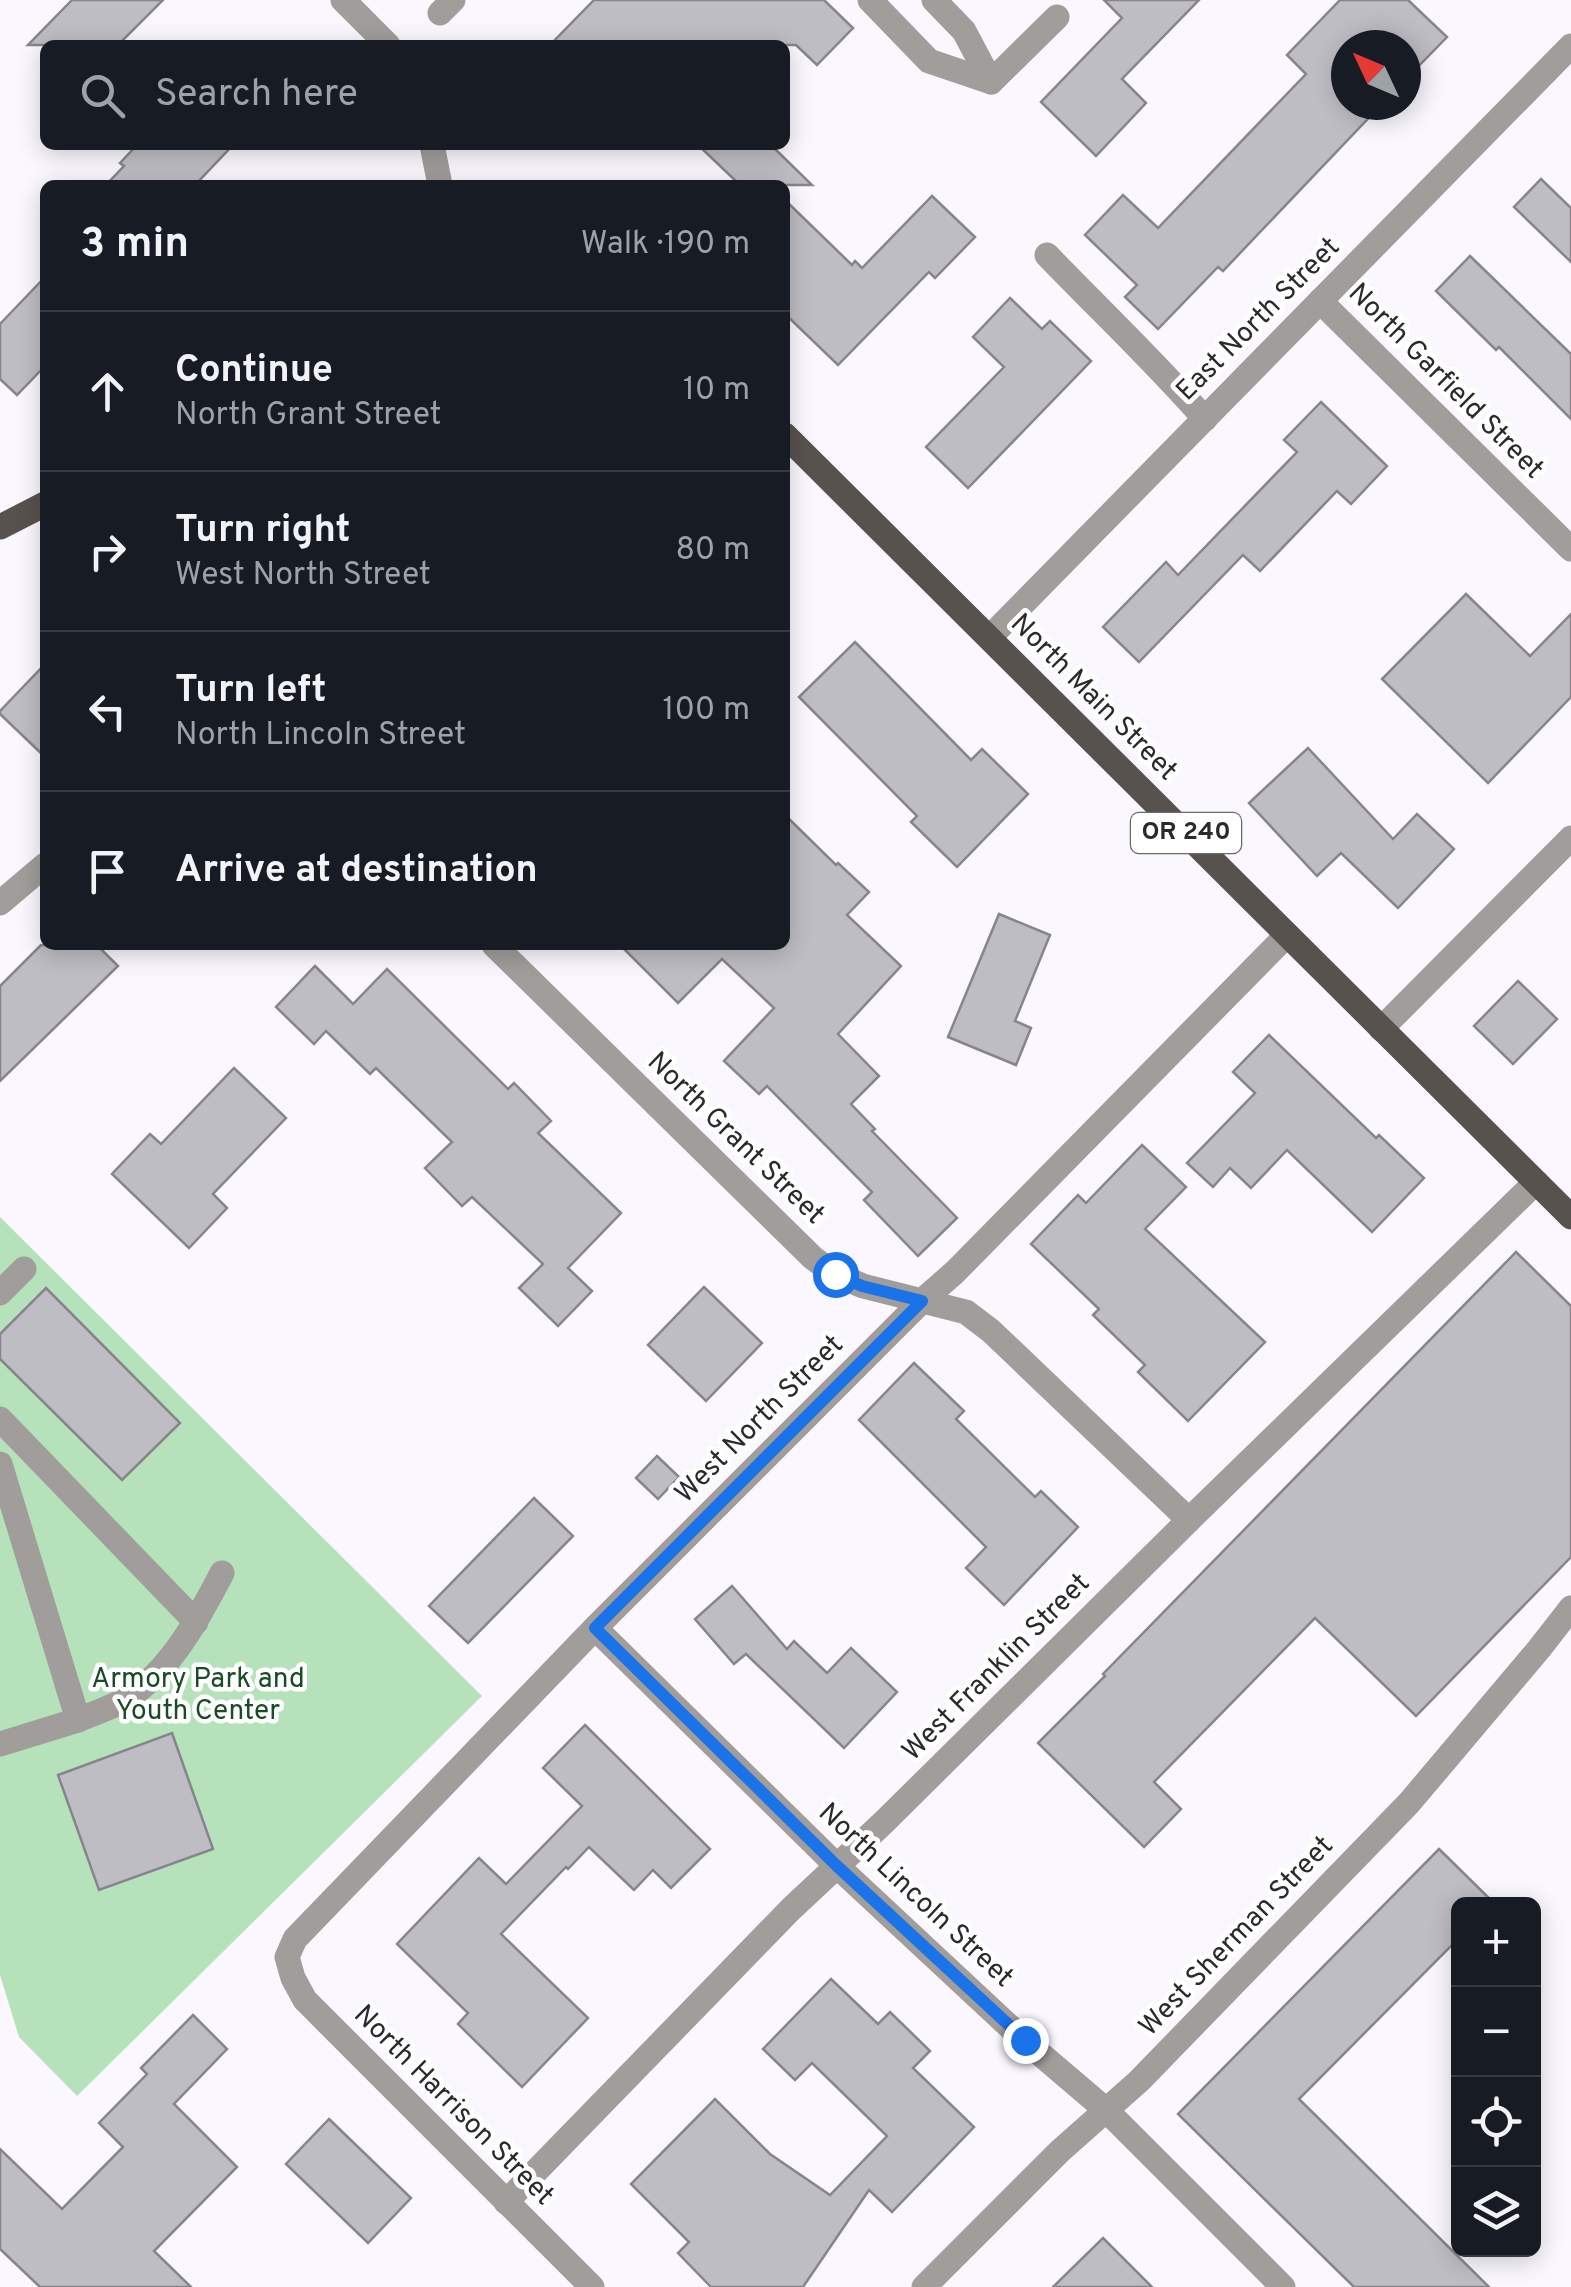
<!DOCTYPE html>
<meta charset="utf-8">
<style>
:root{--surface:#171b24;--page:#242831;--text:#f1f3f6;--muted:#9ea1a6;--line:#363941}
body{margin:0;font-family:Overpass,sans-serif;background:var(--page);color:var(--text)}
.controls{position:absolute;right:30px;bottom:30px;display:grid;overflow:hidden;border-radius:15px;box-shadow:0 5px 25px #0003}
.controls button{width:90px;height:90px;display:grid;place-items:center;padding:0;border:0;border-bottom:2px solid var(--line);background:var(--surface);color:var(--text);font:50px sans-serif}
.compass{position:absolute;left:1331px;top:30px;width:90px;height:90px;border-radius:50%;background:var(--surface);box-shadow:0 5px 25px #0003;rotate:314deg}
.stop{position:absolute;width:30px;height:30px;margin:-22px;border:8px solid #1a73e8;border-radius:50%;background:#fff}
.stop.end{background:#1a73e8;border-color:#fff;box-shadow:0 2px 10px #0008}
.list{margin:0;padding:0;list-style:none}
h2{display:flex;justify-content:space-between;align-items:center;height:130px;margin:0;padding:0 40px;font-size:42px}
h2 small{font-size:32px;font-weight:400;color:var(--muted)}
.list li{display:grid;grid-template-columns:65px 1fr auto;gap:30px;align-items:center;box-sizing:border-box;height:160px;padding:0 40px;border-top:2px solid var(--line)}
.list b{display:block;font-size:38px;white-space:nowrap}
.list p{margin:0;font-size:32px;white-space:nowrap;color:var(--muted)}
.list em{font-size:32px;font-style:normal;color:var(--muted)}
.icon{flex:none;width:55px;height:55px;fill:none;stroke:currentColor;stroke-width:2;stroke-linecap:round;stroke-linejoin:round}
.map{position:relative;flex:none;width:1571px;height:2287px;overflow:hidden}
.search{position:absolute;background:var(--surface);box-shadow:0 5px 25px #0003;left:40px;top:40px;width:750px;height:110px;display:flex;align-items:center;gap:25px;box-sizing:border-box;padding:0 35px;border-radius:15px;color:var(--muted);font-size:38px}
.panel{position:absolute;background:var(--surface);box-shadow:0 5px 25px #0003;left:40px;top:180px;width:750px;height:770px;border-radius:15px}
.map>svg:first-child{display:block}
</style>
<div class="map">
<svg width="1571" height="2287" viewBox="0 0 1571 2287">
<rect width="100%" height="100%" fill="#faf7ff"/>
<path fill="#b6e2bb" d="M0,1217L482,1696L77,2096L19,2037L0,1975Z"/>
<g fill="#bfbdc4" stroke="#87858b" stroke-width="2.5">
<path d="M72,0H163L118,45H28Z"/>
<path d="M594,0H824L853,28L817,65L796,45H550Z"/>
<path d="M1104,0H1199L1122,79L1146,103L1096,156L1041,102L1122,18Z"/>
<path d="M1340,0H1408L1447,37L1406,79V45H1346V105H1381L1223,271L1218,267L1158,329L1125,297L1137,285L1085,235L1123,195L1158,228L1306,74L1287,55Z"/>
<path d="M137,145H233L195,185H106L124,166L120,163Z"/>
<path d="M698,145H771L812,185H740Z"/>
<path d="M1541,179L1571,208V262L1514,207Z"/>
<path d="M932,196L975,237L935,278L929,272L838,365L785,314V200L852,265L855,261L862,268Z"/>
<path d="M1470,256L1571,354V419L1499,347L1496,350L1436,291Z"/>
<path d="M45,277V366L17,395L0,379V324Z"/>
<path d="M1010,298L1042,329L1050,321L1091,361L968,488L926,447L1004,367L973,337Z"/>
<path d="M1321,402L1387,466L1351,504L1337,491L1260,571L1243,555L1139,662L1103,627L1166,562L1178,575L1297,452L1284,440Z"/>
<path d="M1466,594L1530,656L1571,614V697L1488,783L1382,679Z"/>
<path d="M855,642L971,760L982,749L1028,794L957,867L911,822L917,816L799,697Z"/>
<path d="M45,664V757L0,714V711Z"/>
<path d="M1308,748L1393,839L1417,814L1454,849L1398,908L1341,853L1317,876L1249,803Z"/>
<path d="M785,815L836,865L838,863L869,892L847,915L901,966L838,1034L879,1076L851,1104L875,1129L872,1131L957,1218L918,1256L864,1200L872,1192L767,1086L759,1094L724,1061L774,1008L722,959L678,1003L620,945H785Z"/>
<path d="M999,914L1050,935L1015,1021L1031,1028L1016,1065L948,1037Z"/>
<path d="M41,945H97L118,966L0,1081V986Z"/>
<path d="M315,966L353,1004L387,969L508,1089L514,1083L551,1121L538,1133L621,1213L568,1268L592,1291L558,1326L519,1288L543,1264L472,1197L462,1206L425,1168L452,1142L376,1068L370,1074L326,1031L314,1044L276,1007Z"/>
<path d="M1518,981L1557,1019L1513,1064L1474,1026Z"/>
<path d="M1269,1035L1376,1138L1379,1135L1424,1178L1372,1232L1287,1150L1251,1188L1230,1168L1213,1187L1187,1163L1255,1093L1233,1072Z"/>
<path d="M234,1068L286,1118L213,1194L227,1208L189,1248L112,1174L150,1134L161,1144Z"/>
<path d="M1142,1145L1186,1187L1145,1229L1265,1342L1188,1421L1138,1372L1145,1365L1093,1315L1099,1309L1031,1244L1078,1195L1086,1203Z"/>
<path d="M1516,1252L1571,1306V1557L1416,1716L1315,1618L1154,1782L1181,1809L1144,1847L1038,1743L1105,1676L1103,1674Z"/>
<path d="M704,1287L762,1343L706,1401L648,1345Z"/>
<path d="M46,1288L180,1423L122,1480L0,1359V1334Z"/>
<path d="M914,1363L964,1411L956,1419L1035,1497L1041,1491L1078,1527L1004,1605L966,1568L986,1547L859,1420Z"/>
<path d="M657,1456L679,1477L658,1499L636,1478Z"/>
<path d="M534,1498L573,1536L468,1643L429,1606Z"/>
<path d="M732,1586L787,1649L794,1641L827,1673L851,1648L897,1692L844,1748L746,1654L734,1664L695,1619Z"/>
<path d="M585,1725L710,1849L671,1888L653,1870L634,1890L589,1847L568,1869L566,1867L501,1934L588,2018L522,2087L458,2024L468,2013L397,1944L479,1858L506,1884L582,1806L543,1768Z"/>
<path d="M172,1733L213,1849L99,1890L58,1775Z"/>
<path d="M1439,1849L1495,1904H1458V1939L1299,2099L1489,2287H1354L1178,2114Z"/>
<path d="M831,1979L878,2024L890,2012L930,2051L913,2068L974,2127L892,2212L869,2190L803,2287H711L678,2253L689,2242L631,2184L715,2099L770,2154L830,2195L887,2136L812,2063L795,2080L763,2049Z"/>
<path d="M193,2015L227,2049L174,2104L237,2167L154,2251L191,2287H40L0,2249V2149L62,2209L123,2147L99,2123L147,2074L141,2068Z"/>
<path d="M329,2119L411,2198L368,2243L286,2164Z"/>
<path d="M1103,2238L1152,2287H1053Z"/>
</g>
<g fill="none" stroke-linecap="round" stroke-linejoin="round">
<g stroke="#a09d9b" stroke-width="25">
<path d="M343,0L388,45"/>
<path d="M870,0L929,61L991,82L964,31L934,0"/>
<path d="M440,13L453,0"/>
<path d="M991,82L1057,17"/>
<path d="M432,145L440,185"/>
<path d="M1047,255C1100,310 1155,362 1205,419"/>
<path d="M1320,301L1571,549"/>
<path d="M990,637L1571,46"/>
<path d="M0,903L45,865"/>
<path d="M494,945L813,1258L835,1274L863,1286L966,1312L991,1331L1189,1520"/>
<path d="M1381,1029L1571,838"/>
<path d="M0,1293L24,1269"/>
<path d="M0,1419L196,1622"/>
<path d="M0,1464L78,1720L0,1744"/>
<path d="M595,1628L837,1866L1025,2041L1106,2110L1283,2287"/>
<path d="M78,1720C94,1713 114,1707 128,1698C172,1668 198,1619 222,1573"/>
<path d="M506,2202L791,1909L884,1822L1189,1520L1536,1182"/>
<path d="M592,2287L305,2000L293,1978L287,1957L295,1939L595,1628L922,1301L955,1272L1287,935"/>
<path d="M924,2287L1060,2151L1139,2081L1409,1803L1539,1649L1571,1608"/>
</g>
<g stroke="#58524f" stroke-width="25">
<path d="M785,435L1571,1217"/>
<path d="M0,527L45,504"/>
</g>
</g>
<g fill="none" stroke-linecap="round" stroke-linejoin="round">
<path stroke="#1a73e8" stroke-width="12" d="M835,1274L862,1286L922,1301L595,1628L837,1866L1025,2040"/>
</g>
<g text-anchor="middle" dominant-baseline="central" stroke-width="9" stroke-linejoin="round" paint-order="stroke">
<rect fill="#fff" stroke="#6a6a6b" stroke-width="2.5" x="1131" y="813" width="110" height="40" rx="8"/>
<g font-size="25" font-weight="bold" fill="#2a2a2c">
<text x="1186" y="833">OR 240</text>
</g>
<g font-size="28" fill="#2a2a2c" stroke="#fff">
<text transform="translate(1259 320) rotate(-45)">East North Street</text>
<text transform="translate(1445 382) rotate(45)">North Garfield Street</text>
<text transform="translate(1093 698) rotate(45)">North Main Street</text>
<text transform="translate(735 1139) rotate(44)">North Grant Street</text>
<text transform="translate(760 1420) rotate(-45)">West North Street</text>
<text transform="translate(997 1668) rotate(-45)">West Franklin Street</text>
<text transform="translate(915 1896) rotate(43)">North Lincoln Street</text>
<text transform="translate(1237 1937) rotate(-46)">West Sherman Street</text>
<text transform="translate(453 2106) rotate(45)">North Harrison Street</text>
</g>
<g font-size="28" fill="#194b24" stroke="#fff">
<text x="198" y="1680">Armory Park and<tspan x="198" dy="32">Youth Center</tspan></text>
</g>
</g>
</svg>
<div class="controls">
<button>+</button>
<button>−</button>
<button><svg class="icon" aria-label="locate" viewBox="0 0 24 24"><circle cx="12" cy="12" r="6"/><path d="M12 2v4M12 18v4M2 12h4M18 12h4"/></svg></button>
<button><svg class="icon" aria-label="layers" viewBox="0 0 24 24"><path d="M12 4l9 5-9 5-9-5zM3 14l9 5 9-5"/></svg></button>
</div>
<svg class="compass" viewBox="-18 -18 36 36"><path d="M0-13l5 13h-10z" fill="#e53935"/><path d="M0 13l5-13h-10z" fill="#9ea1a6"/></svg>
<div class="stop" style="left:835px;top:1274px"></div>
<div class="stop end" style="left:1025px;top:2040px"></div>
<div class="search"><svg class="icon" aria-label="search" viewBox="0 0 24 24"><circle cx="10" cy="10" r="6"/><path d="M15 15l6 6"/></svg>Search here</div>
<section class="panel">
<h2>3 min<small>Walk · 190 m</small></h2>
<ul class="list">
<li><svg class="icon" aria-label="ahead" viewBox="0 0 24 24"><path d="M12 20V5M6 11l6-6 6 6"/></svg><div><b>Continue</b><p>North Grant Street</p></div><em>10 m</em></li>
<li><svg class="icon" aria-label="right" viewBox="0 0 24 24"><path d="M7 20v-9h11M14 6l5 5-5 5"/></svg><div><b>Turn right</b><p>West North Street</p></div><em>80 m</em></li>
<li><svg class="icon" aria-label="left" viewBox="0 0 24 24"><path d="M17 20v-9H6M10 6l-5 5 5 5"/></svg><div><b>Turn left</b><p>North Lincoln Street</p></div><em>100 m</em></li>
<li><svg class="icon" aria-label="arrive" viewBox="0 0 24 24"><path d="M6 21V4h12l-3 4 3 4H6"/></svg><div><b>Arrive at destination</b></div></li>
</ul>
</section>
</div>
